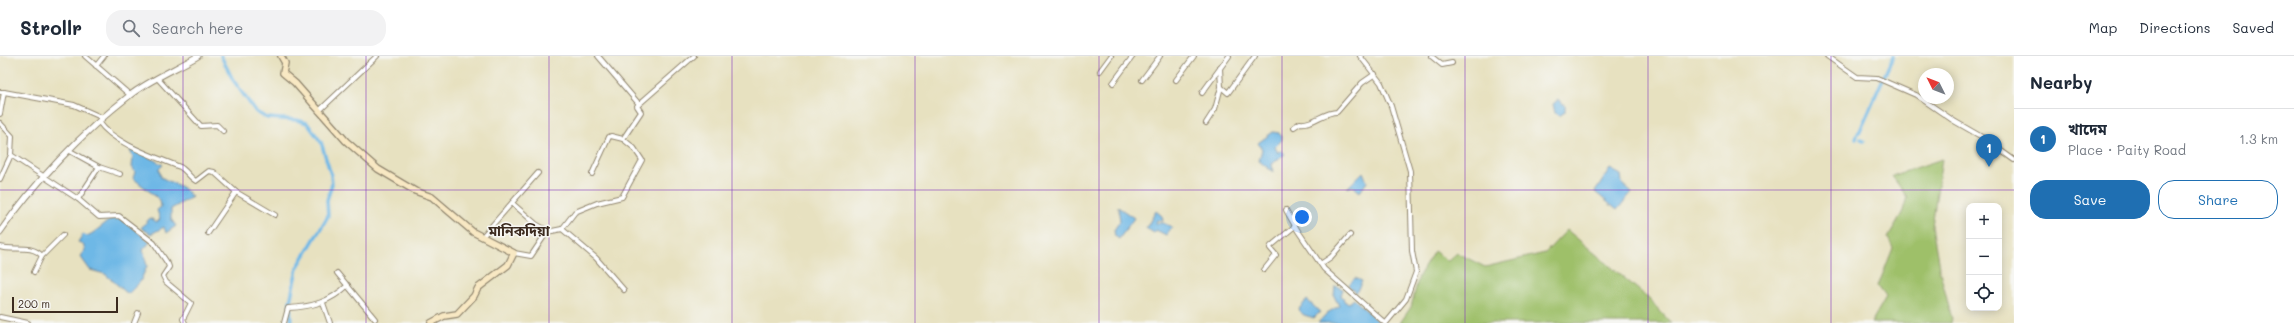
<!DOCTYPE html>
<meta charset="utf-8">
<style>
:root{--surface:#fff;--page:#f2f2f3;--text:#1f2937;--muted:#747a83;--line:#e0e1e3;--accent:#1f6fb2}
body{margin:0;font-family:Mali,"Noto Sans Bengali",sans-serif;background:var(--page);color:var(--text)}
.controls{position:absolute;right:12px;bottom:12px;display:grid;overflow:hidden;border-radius:8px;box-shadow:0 2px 10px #0003}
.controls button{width:36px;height:36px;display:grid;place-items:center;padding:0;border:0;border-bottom:1px solid var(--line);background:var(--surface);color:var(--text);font:20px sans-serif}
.compass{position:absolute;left:1918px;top:12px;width:36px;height:36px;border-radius:50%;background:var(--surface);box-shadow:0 2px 10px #0003;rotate:312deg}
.scale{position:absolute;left:12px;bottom:10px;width:106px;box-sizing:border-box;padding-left:4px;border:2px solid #3b2a1e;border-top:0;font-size:11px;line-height:14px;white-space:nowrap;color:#3b2a1e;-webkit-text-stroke:3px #f6f6f2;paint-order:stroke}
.you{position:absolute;left:1302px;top:161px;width:14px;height:14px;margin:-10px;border:3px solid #fff;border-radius:50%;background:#1a73e8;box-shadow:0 0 0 6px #1a73e833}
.badge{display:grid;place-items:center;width:26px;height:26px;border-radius:50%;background:var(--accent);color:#fff;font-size:13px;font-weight:700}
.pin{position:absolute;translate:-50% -33px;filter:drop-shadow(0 1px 2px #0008)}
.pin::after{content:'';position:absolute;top:21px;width:14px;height:12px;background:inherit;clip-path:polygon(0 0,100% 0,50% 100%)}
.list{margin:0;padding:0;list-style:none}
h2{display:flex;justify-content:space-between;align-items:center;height:52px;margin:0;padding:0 16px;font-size:17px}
h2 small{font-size:13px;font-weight:400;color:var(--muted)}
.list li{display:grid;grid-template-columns:26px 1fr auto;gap:12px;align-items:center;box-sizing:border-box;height:60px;padding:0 16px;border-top:1px solid var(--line)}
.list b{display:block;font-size:15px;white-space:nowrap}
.list p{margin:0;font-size:13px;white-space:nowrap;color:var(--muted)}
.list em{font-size:13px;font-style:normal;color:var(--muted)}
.actions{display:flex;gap:8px;padding:12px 16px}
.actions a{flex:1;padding:9px 0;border:1px solid var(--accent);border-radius:16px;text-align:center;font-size:14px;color:var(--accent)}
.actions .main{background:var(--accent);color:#fff}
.icon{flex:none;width:22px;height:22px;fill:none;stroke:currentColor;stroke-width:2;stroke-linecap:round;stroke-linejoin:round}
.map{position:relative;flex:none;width:2014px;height:267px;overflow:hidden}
header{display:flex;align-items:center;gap:24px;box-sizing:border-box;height:56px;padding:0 20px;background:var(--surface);border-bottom:1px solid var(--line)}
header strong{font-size:19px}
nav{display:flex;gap:22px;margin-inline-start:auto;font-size:14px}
.search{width:280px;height:36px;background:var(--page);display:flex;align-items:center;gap:10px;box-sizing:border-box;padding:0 14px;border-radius:16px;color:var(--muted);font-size:15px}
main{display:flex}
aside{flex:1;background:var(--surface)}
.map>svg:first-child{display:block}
</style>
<header>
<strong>Strollr</strong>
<div class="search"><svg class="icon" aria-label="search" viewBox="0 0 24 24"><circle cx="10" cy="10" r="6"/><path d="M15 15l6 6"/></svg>Search here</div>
<nav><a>Map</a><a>Directions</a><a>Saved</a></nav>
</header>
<main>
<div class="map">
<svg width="2014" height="267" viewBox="0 0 2014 267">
<rect width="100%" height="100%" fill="#f6f6f2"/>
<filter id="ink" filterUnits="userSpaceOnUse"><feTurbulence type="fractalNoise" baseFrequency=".025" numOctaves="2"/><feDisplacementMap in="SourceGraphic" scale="8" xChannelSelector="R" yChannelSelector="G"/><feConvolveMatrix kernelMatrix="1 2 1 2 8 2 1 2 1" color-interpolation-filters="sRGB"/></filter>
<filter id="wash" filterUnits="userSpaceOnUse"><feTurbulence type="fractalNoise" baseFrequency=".012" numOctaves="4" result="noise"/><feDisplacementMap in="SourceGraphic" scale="16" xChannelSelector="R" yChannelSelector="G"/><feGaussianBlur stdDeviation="0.9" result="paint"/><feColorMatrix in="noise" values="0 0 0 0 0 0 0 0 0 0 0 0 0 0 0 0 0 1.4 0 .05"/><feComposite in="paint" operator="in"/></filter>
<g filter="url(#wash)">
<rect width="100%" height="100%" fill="#e7e1c0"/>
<g fill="#9ec069" stroke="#6c7544">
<path d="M1942,103L1932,170L1940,216L1952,263L1950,267H1871L1886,241L1878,230L1893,192L1888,182L1902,158L1907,141L1892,120Z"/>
<path d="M1567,174L1647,241L1671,267H1400L1411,251L1419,220L1434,195L1448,205L1457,197L1485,211L1545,197Z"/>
</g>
<g fill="#6eb8e6" stroke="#547182">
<path d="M1559,43L1565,50V56L1559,60L1555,57L1553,48Z"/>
<path d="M1273,76L1279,77L1282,84L1275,91L1278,97L1281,94L1285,98L1272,108L1273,116L1259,105L1262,93L1258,87Z"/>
<path d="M130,94H136L163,109L159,113L161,121C176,130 179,126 192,141L171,153V163L176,170L166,177L164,171L151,178L141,172L150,162L157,166L160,163L157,154L161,151L160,144L133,122L135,116L132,111L133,102Z"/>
<path d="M1610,113L1621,119L1622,127L1632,136L1617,154L1595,136Z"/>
<path d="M1363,116L1367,126L1360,136L1353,130L1347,132Z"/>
<path d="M1118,151L1134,162L1119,183L1115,180L1114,174L1120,165Z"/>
<path d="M1156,155L1162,160L1163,165L1157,164L1156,167H1163L1172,171L1166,179L1156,174L1154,177L1146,172Z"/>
<path d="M119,161L150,186L143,194L147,210L140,226L128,238L105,218L90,214L80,200L85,194L83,188L78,186L83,178L87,180C99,175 106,163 119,161Z"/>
<path d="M1355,222L1362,225L1356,237L1348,229Z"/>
<path d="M1335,230L1343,233L1341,239L1345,246L1349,247L1354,243L1379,267H1318L1327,257L1339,250L1334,240Z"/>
<path d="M1307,244L1320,256L1314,262L1304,259L1298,254Z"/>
</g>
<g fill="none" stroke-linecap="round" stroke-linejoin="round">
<g stroke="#6eb8e6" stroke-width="3.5">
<path d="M221,0L233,24L256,56L267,62L297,64L307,67L321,86L331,119L332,128L327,144L328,160L297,212L290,246L291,267"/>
<path d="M1859,77L1893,0"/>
<path d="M1856,83L1857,80"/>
<path d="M1861,84L1864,85"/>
</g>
</g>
</g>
<g filter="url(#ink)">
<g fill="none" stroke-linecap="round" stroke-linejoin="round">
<g stroke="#91866f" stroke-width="6">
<g id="minor">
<path d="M85,0L130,39"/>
<path d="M598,0L639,48"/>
<path d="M1360,0L1381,27L1391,50L1410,115L1412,195L1416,216L1406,243L1386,267"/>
<path d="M1431,0L1442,9L1452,7"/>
<path d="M1827,0L1857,21L1877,22L1916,39L1954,65L1982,81L2014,104"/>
<path d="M96,10L104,0"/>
<path d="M1220,12L1221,31L1228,37L1255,0"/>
<path d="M1100,15L1111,0"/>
<path d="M158,23L201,70L217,69L223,75"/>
<path d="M1142,24L1160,0"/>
<path d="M1176,24L1194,0"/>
<path d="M1113,27L1133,0"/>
<path d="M0,36H4L0,58"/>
<path d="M4,36L74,49L103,62"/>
<path d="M1202,37L1229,0"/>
<path d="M319,55L377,0"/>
<path d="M99,66C114,88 156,101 180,111C186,114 190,122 196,125L209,115L214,116L236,136L275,159"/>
<path d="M0,67L12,80L11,99L78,143L99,111"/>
<path d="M1206,67L1215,53L1221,31"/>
<path d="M1294,71L1300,67C1313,69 1323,56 1337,56L1362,27L1375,18"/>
<path d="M70,95L99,111L120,118"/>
<path d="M592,118L609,81L611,80L623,83L641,56L637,50L694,0"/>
<path d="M0,123L11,99"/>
<path d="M78,143L99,161L119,160L154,187L168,208L169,211L163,220L166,226L191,247L183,263L185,267"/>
<path d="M512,147L536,168L548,175"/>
<path d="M1286,154L1298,175L1324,213L1385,267"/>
<path d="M562,173L575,156L597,147L622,141L642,104L634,92L623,83"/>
<path d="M208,177L236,136"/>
<path d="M482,181L538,117"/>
<path d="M0,191C14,195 32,188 42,200"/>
<path d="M514,197L531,200L547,176L562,173L596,202L624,234"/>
<path d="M1322,207L1331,201L1350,179"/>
<path d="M1264,214L1276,199L1270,192L1271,190L1295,170"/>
<path d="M34,216L42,200L63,179"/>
<path d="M337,217L375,263"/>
<path d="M323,247L330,267"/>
<path d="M0,261L28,267"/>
<path d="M134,267L138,257"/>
<path d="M284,267L288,252C312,251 330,246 348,229"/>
</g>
</g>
<g stroke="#91866f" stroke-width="7">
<path id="tertiary" d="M0,176C32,129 84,75 129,40C149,24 176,13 198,0"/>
</g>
<g stroke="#91866f" stroke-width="8">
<path id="secondary" d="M281,0L285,7L283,17L295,27L346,85L378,113L415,135L432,141L473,176L514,197L508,209L478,232L474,240L457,258L444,260L431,267"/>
</g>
<use href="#minor" stroke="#fff" stroke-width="4"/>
<use href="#tertiary" stroke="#fff" stroke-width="5"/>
<use href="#secondary" stroke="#f8e8c3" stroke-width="5.5"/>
</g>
</g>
<path fill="none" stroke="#7b2cbf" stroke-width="1" stroke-opacity="0.55" d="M183,0V267M366,0V267M549,0V267M732,0V267M915,0V267M1099,0V267M1282,0V267M1465,0V267M1648,0V267M1831,0V267M0,134H2014"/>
<g text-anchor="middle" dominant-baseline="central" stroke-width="3" stroke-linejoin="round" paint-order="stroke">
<g font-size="14" font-weight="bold" fill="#3b2a1e" stroke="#f6f6f2">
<text x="519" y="174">মানিকদিয়া</text>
</g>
</g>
</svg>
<div class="controls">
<button>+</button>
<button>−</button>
<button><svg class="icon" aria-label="locate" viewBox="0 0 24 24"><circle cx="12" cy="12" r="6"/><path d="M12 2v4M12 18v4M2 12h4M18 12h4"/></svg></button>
</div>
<svg class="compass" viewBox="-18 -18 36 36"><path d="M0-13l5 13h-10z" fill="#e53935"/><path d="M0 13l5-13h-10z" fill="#747a83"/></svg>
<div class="scale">200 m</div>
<div class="you"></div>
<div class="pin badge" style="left:1989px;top:111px">1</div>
</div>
<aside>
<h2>Nearby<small></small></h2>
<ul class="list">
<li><span class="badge">1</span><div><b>খাদেম</b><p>Place · Paity Road</p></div><em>1.3 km</em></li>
</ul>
<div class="actions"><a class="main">Save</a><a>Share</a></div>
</aside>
</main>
